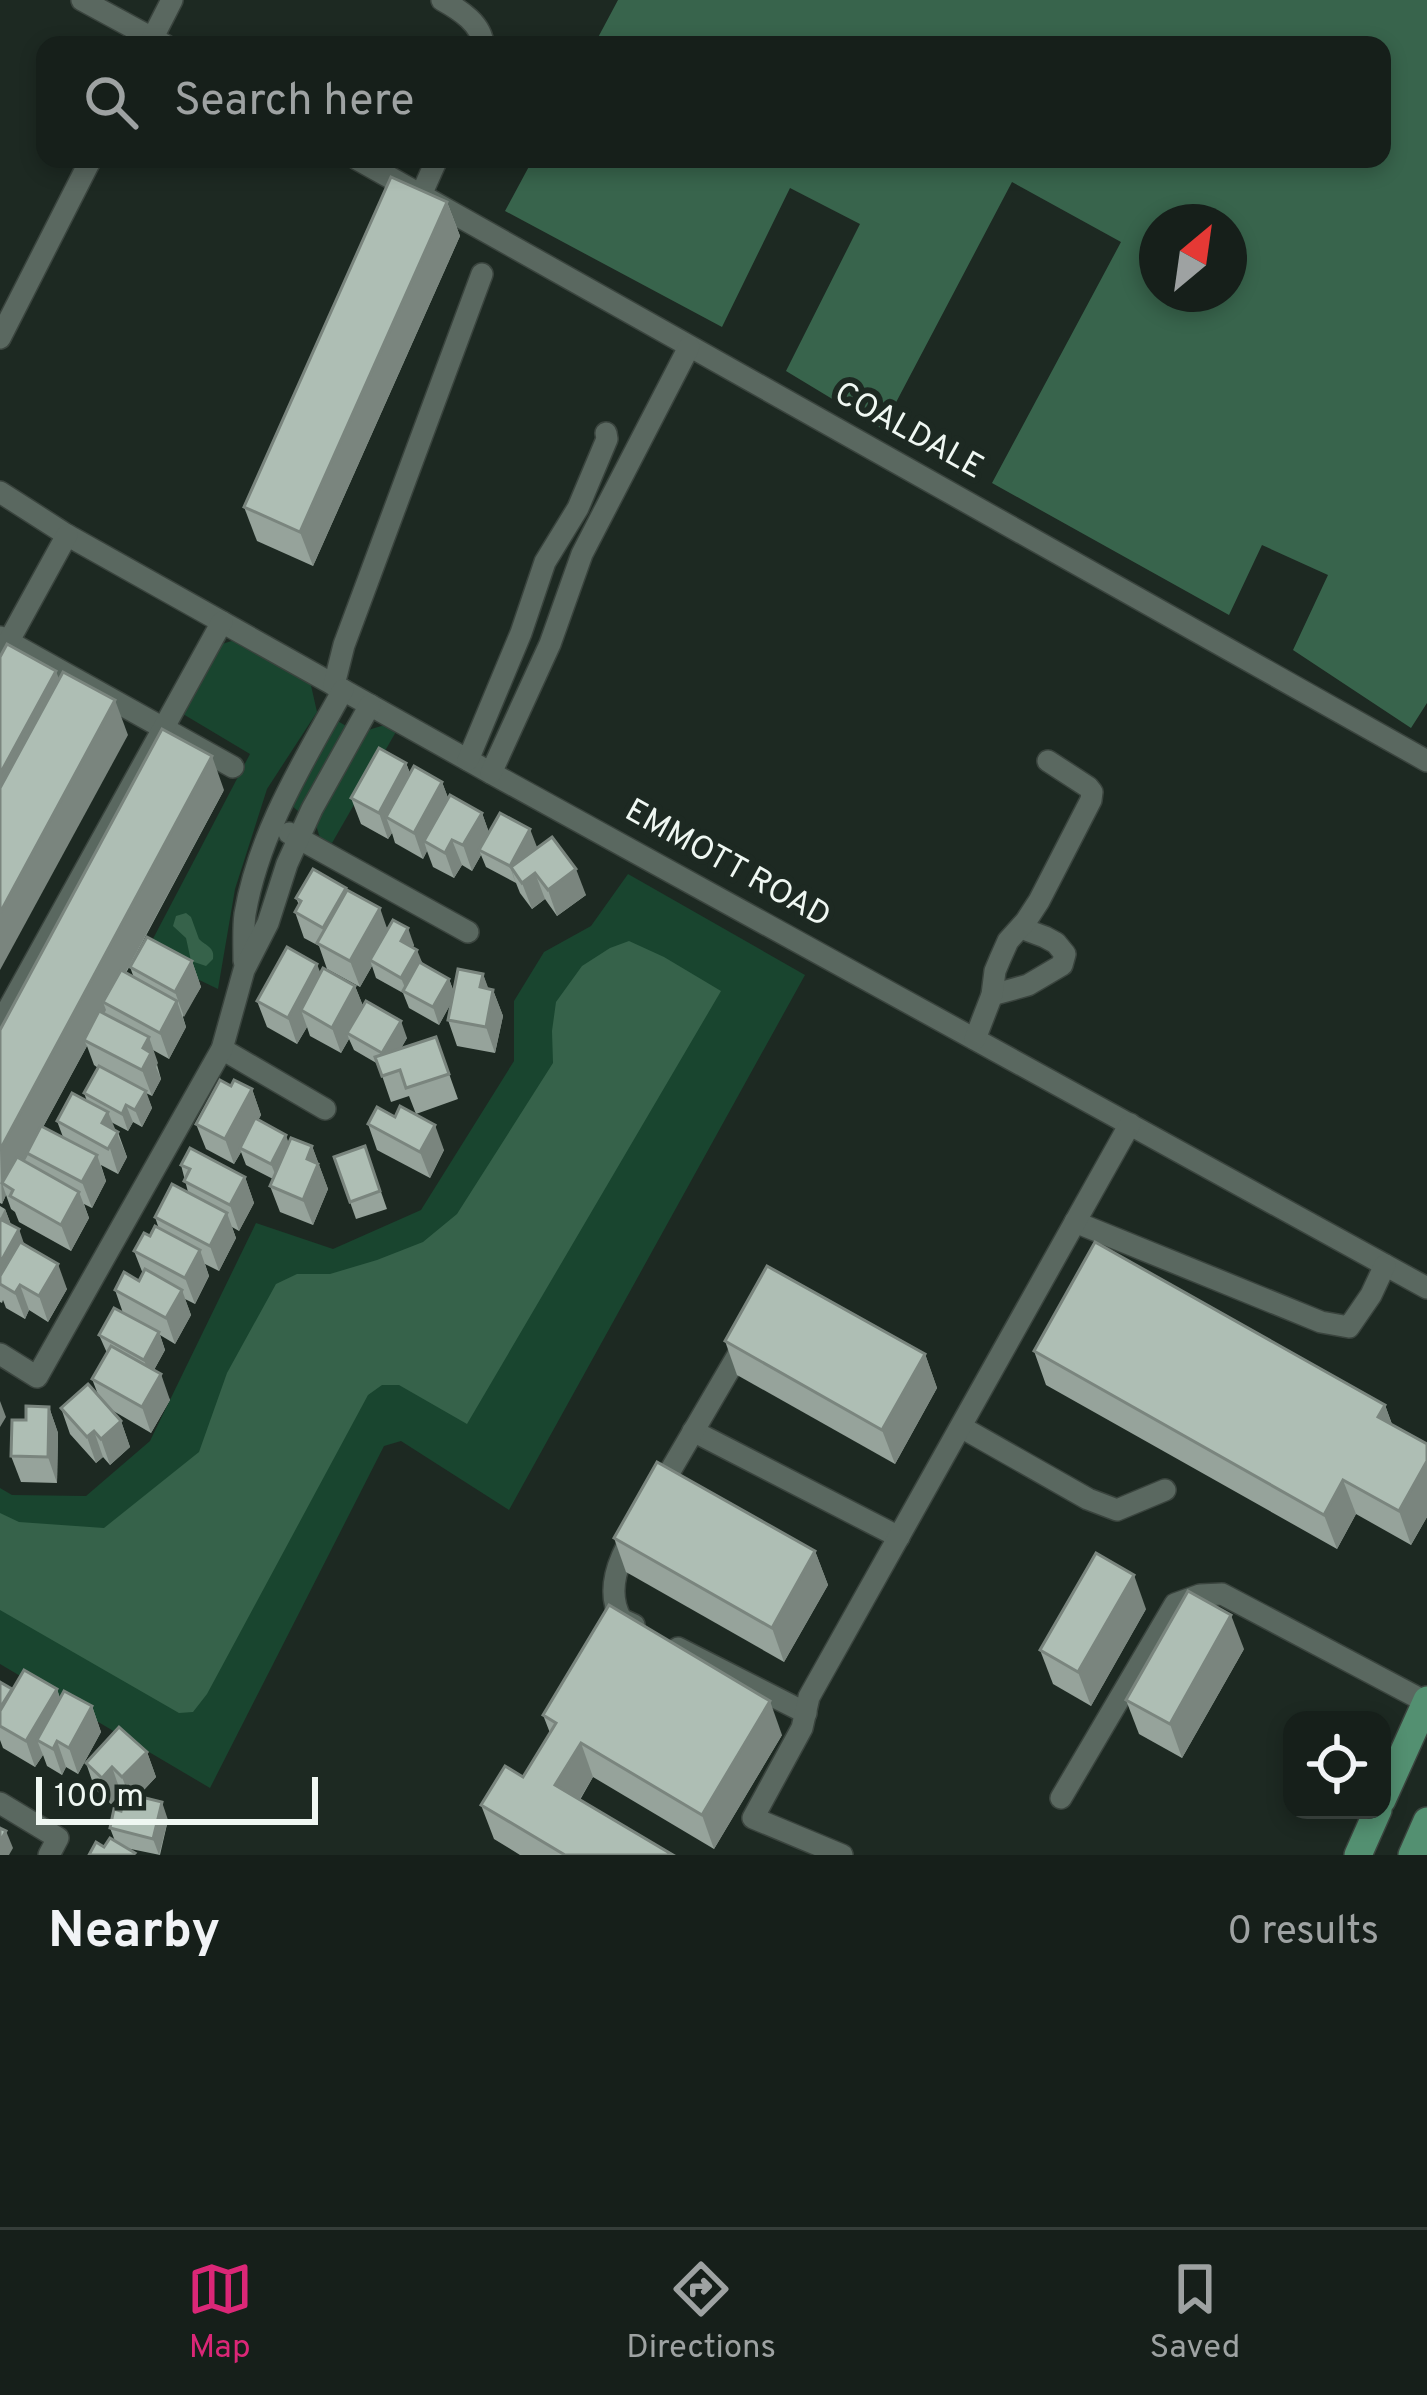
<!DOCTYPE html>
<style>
:root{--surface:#161f1a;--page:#1f2723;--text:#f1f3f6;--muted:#9ea2a2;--line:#353d39;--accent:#db2777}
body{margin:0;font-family:Overpass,sans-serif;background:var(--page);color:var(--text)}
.controls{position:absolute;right:36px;bottom:36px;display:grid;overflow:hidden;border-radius:24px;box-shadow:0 6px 18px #0003}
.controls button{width:108px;height:108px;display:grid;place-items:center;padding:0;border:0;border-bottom:3px solid var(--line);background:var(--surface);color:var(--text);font:60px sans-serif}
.compass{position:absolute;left:1139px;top:204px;width:108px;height:108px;border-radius:50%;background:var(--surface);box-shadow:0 6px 18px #0003;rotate:29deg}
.scale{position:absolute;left:36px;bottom:30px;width:282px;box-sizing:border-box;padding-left:12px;border:6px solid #eff7f2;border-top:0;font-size:33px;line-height:42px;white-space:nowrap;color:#eff7f2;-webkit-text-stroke:9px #1d2922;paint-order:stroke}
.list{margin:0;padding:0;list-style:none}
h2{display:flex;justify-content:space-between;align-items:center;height:156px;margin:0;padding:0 48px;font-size:51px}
h2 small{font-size:39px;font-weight:400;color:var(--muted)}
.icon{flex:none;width:66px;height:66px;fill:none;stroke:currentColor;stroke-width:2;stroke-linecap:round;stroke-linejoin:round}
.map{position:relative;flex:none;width:1427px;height:1855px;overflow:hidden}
.search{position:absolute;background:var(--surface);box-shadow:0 6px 18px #0003;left:36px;right:36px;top:36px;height:132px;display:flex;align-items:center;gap:30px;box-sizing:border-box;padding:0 42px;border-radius:24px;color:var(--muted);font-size:45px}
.sheet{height:372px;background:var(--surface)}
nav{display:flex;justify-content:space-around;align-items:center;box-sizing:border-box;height:168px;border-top:3px solid var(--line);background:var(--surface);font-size:33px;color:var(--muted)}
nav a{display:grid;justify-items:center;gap:6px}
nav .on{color:var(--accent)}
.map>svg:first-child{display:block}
</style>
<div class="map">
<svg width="1427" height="1855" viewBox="0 0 1427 1855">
<rect width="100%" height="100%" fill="#1d2922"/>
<g fill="#19452f">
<path d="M247,636L310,681L317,712L267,789L235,889L218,989L145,954L250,754L183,714L219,645Z"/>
<path d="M336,720L346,726L299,812L290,804Z"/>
<path d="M391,723L397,730L332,843L320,838L314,819L365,731Z"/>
<path d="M628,874L805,975L509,1510L401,1441L384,1446L210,1788L0,1664V1488L12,1495L86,1496L150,1441L256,1223L333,1249L421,1210L514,1061V1001L544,952L591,926Z"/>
</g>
<path fill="#38644c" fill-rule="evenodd" d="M618,0H1427V703L1411,728L1293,650L1328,575L1262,545L1229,615L992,483L1121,242L1012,182L882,429L786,371L860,224L790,188L722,327L505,211L533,159H1382V45H594ZM1157,222H1229V294H1157Z"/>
<g fill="#36624a">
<path d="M186,913L191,917L199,939C206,946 215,947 213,959L206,966L191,961L186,938L173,926L176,916Z"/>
<path d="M629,941L664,957L721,991L467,1424L399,1385H382L368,1395L207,1694L193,1712L179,1713L0,1610V1513L19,1522L104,1528L199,1452L227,1373L276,1284L297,1274H330L377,1260L423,1242L457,1214L553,1063L552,1031L556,1002L582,966L610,948Z"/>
</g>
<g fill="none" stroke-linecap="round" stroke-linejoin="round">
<g stroke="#3a443e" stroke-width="24">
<g id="minor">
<path d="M82,0L165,45"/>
<path d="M442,0C460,10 482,24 483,45"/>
<path d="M149,45L172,0"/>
<path d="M357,159L1427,761"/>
<path d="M421,195L437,159"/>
<path d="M0,338L91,159"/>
<path d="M0,492L67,535L491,773L1427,1288"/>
<path d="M0,637L233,767"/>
<path d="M0,657L67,535"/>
<path d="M334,685L344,645L482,274"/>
<path d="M468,760L521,633L545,562L578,508L607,439L606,433"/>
<path d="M491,773L550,644L582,554L689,347"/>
<path d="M289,833L468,932"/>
<path d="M244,961C244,946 243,929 245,914C259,832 304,761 343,690"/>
<path d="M992,995L1028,985L1062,965L1065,954L1056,943L1045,937L1021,928"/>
<path d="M0,1024L222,622"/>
<path d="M975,1039L992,995L995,971L1000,959L1008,941L1026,921L1039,901L1091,800L1092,792L1088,787L1048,761"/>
<path d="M222,1049L325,1109"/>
<path d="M1075,1222L1321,1322L1349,1327L1371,1295L1385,1265"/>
<path d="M0,1354L37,1377L222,1049L244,970L268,923L287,864L312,809L370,705"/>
<path d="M961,1427L1088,1499L1117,1510L1165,1490"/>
<path d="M693,1431L899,1537"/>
<path d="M659,1490L742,1348"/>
<path d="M634,1625L621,1619C605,1590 619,1559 634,1533"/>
<path d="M678,1648L806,1713"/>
<path d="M1061,1798L1175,1604L1200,1595L1222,1594L1426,1702"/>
<path d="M0,1803L58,1838L49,1855"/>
<path d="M842,1855L753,1818L802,1728L809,1697L1130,1124"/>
</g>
</g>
<g stroke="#3a443e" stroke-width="30">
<g id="major">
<path d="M1382,1800L1427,1700"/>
<path d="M1358,1855L1378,1810"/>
<path d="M1412,1855L1427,1821"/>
</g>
</g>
<use href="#minor" stroke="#5a6860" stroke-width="21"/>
<use href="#major" stroke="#539071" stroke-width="27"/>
</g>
<g fill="#96a39b" fill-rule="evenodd">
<path d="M447,202L460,236L313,566L257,541L244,507Z"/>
<path d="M406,763L410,773L442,782L448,798L482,813L489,833L537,847L535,849L586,895L557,916L545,899L532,909L520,893L516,883L486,867L481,855L472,871L462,865L454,878L433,867L427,851L423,859L395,843L392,833L388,839L361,824L351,798Z"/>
<path d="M224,790L126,973L134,978L130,967L192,961L201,987L183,1017L186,1027L169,1059L153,1050L161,1079L152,1096L146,1093L152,1108L142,1127L133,1122L128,1131L111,1122L114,1130L118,1132L127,1157L118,1174L101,1165L106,1181L92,1208L84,1204L89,1218L71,1251L19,1222L15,1212L11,1209L6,1195L2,1204L0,1203V1030ZM87,1046L94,1065L98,1068L84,1093L87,1101L57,1121L63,1137L43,1127Z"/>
<path d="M296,898L388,928L414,945L413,947L423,964L449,979L454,992L483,974L488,989L493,990L503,1016L495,1053L457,1046L448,1020L451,1003L439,1025L409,1008L403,993L376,978L372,966L360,987L327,969L319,946L304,938L295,912L299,905Z"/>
<path d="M321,973L355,986L363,1006L407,1038L401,1048L436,1037L458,1099L416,1114L409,1096L391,1102L378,1064L354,1050L349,1039L341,1053L310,1036L307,1027L297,1044L267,1027L257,1001Z"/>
<path d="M231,1086L252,1089L261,1115L258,1120L289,1142L312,1146L328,1189L313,1225L280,1212L270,1186L273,1179L246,1165L241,1152L234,1164L206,1149L196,1124Z"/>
<path d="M395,1117L444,1150L430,1178L377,1150L368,1124Z"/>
<path d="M365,1146L387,1209L356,1219L334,1157Z"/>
<path d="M181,1165L245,1177L254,1203L239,1231L232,1227L236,1238L219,1271L205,1264L209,1276L195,1304L185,1299L191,1315L175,1344L160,1335L165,1350L154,1370L170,1400L151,1433L110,1409L121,1421L130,1447L110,1465L103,1457L96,1463L70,1434L61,1408L99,1397L92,1379L107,1353L99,1335L123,1313L115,1290L139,1281L143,1274L134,1251L159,1229L155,1217L188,1192Z"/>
<path d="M0,1206L5,1209L11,1225L24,1244L67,1289L48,1322L29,1310L25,1319L6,1308L3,1300L2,1303L0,1302Z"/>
<path d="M725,1341L925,1354L937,1388L895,1464L737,1375Z"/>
<path d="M1034,1351L1385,1405L1392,1424L1427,1444V1517L1411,1545L1356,1514L1337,1549L1046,1385Z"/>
<path d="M49,1407L58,1433L57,1483L21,1482L11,1456L26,1420Z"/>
<path d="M614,1538L815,1551L828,1585L784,1662L626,1572Z"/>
<path d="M1146,1609L1091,1706L1053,1684L1040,1650Z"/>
<path d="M1244,1649L1182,1758L1139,1734L1126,1700Z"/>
<path d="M0,1682L12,1689H57L60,1699L92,1706L101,1732L78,1774L66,1767L62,1775L47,1766L43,1755L35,1767L3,1748L0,1740Z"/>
<path d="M543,1715L782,1735L714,1849L593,1777L580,1800L673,1855H520L494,1839L481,1805L523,1777L550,1733Z"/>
<path d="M147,1752L156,1777L138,1796L168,1820L160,1855L126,1848L104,1847L115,1841L110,1828L121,1811L124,1796L121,1793L111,1804L95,1789L86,1763Z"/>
</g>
<g fill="#7a857e">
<path d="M447,202L460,236L313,566L300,532Z"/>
<path d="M56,671L69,705L0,831V774Z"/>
<path d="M115,700L128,735L0,970V913Z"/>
<path d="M212,756L224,790L108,1005L103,1002L106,1010L89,1042L84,1040L87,1046L10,1188L2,1183L6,1195L2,1204L0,1150Z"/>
<path d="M406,763L416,789L386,817L392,833L388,839L379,813Z"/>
<path d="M442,782L452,808L424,841L427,851L423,859L414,833Z"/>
<path d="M482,813L491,838L479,850L481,855L472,871L463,845Z"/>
<path d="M530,829L537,847L519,879L511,867L516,884L510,866Z"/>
<path d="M452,840L462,865L454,878L445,853Z"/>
<path d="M576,869L586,895L557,916L548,890Z"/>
<path d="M535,873L545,899L532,909L522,883Z"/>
<path d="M380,908L389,934L370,960L372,966L360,987L350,961Z"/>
<path d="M408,928L414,945L407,958L401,941Z"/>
<path d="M417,950L424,967L408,995L401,978Z"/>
<path d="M192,961L201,987L184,1017L175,992Z"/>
<path d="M317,964L327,990L301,1010L307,1027L297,1044L288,1018Z"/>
<path d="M483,974L492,998L493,990L503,1016L495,1053L486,1027L480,987Z"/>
<path d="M449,979L455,996L439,1025L433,1007Z"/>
<path d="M355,986L365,1011L347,1033L349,1039L341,1053L332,1028Z"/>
<path d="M177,1001L186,1027L169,1059L160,1033Z"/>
<path d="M401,1021L407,1038L389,1070L382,1053Z"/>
<path d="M149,1037L158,1063L156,1067L161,1079L152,1096L142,1070L143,1048Z"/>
<path d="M252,1089L261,1115L243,1149L240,1148L241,1152L234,1164L225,1139Z"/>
<path d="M146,1091L152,1108L142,1127L135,1110Z"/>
<path d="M126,1105L133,1122L128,1131L122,1114Z"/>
<path d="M108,1112L127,1157L118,1174L102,1123Z"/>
<path d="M435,1125L444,1150L430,1178L420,1152Z"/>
<path d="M286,1135L292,1153L278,1181L271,1164Z"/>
<path d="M312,1146L328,1189L313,1225L303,1200L307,1159Z"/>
<path d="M97,1155L106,1181L92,1208L82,1182Z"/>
<path d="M245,1177L254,1203L239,1231L230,1205Z"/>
<path d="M79,1192L89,1218L71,1251L61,1225Z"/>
<path d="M5,1209L15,1235L0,1219Z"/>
<path d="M227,1213L236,1238L219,1271L210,1246Z"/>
<path d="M19,1229L28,1255L0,1284V1263Z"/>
<path d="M200,1250L209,1276L195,1304L185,1278Z"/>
<path d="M58,1264L67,1289L48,1322L39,1296Z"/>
<path d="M20,1285L29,1310L25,1319L15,1293Z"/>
<path d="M182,1290L191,1315L175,1344L166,1318Z"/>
<path d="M159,1332L165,1350L150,1377L144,1360Z"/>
<path d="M925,1354L937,1388L895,1464L882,1430Z"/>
<path d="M161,1374L170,1400L151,1433L142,1407Z"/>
<path d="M0,1401L6,1417L0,1427Z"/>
<path d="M1385,1405L1397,1439L1378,1417Z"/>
<path d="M49,1407L58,1433L57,1483L48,1457Z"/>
<path d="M121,1421L130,1447L110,1465L101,1439Z"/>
<path d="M94,1431L103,1457L96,1463L87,1437Z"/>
<path d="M1427,1461V1517L1411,1545L1399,1511Z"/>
<path d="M1343,1480L1356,1514L1337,1549L1324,1515Z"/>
<path d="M815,1551L828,1585L784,1662L772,1628Z"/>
<path d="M1134,1575L1146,1609L1091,1706L1078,1672Z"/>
<path d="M1231,1615L1244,1649L1182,1758L1170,1724Z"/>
<path d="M57,1689L66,1715L37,1740L43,1755L35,1767L26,1741Z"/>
<path d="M770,1701L782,1735L714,1849L702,1815Z"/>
<path d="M92,1706L101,1732L78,1774L69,1748Z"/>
<path d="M57,1741L66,1767L62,1775L53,1749Z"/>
<path d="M581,1743L593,1777L568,1819L555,1785Z"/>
<path d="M147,1752L156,1777L132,1803L122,1777Z"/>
<path d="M112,1767L121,1793L111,1804L102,1778Z"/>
<path d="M162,1802L168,1820L159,1855L153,1839Z"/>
<path d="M6,1831L13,1848L9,1855H0V1842Z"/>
</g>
<g fill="#aebeb4" stroke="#7a857e" stroke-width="3">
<path d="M391,177L447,202L300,532L244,507Z"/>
<path d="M7,644L56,671L0,774V657Z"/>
<path d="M63,672L115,700L0,913V788Z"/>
<path d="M162,729L212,756L0,1150V1030Z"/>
<path d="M379,748L406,763L379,813L351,798Z"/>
<path d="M414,766L442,782L414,833L386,817Z"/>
<path d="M450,795L482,813L463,845L452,840L445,853L424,841Z"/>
<path d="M500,813L530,829L510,866L479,850Z"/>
<path d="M552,837L576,869L548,890L535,873L522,883L511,867Z"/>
<path d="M313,869L346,888L323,928L295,912L301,901L296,898Z"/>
<path d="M347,890L380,908L350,961L317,943Z"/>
<path d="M393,920L408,928L401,941L417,950L401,978L370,960Z"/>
<path d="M147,937L192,961L175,992L130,967Z"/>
<path d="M287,947L317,964L288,1018L257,1001Z"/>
<path d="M419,962L449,979L433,1007L403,991Z"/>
<path d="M323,968L355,986L332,1028L301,1010Z"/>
<path d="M458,969L483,974L480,987L493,990L486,1027L448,1020Z"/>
<path d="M121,970L177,1001L160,1033L103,1002Z"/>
<path d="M366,1001L401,1021L382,1053L347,1033Z"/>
<path d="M99,1011L149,1037L143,1048L151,1053L142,1070L84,1040Z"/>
<path d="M436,1037L449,1074L406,1088L400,1070L382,1076L375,1057Z"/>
<path d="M99,1066L146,1091L135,1110L126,1105L122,1114L84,1093Z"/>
<path d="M220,1080L231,1086L234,1080L252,1089L225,1139L196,1124Z"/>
<path d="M72,1093L108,1112L102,1123L118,1132L108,1149L57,1121Z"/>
<path d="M400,1106L435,1125L420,1152L368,1124L377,1107L395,1117Z"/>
<path d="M255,1118L286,1135L271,1164L240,1148Z"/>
<path d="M41,1126L97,1155L82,1182L27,1153Z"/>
<path d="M291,1138L312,1146L307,1159L318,1164L303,1200L270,1186Z"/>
<path d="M365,1146L380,1191L350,1202L334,1157Z"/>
<path d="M190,1148L245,1177L230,1205L184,1181L190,1169L181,1165Z"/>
<path d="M17,1157L79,1192L61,1225L10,1196L13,1190L2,1183Z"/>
<path d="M172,1184L227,1213L210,1246L155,1217Z"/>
<path d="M0,1219L19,1229L0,1263Z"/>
<path d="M155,1226L200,1250L185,1278L134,1251L144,1233L150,1236Z"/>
<path d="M20,1242L58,1264L39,1296L20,1285L15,1293L0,1284V1276Z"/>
<path d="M1095,1242L1385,1405L1378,1417L1427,1444V1461L1399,1511L1343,1480L1324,1515L1034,1351Z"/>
<path d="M767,1266L925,1354L882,1430L725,1341Z"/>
<path d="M145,1269L182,1290L166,1318L115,1290L124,1272L139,1281Z"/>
<path d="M114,1308L159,1332L144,1360L99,1335Z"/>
<path d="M111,1346L161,1374L142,1407L92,1379Z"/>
<path d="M88,1384L121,1421L101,1439L94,1431L87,1437L61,1408Z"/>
<path d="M26,1406L49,1407L48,1457L11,1456L12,1420H26Z"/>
<path d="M657,1462L815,1551L772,1628L614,1538Z"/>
<path d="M1096,1553L1134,1575L1078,1672L1040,1650Z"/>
<path d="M1188,1591L1231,1615L1170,1724L1126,1700Z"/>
<path d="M609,1605L770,1701L702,1815L581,1743L555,1785L673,1855H565L481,1805L505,1766L523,1777L556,1723L543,1715Z"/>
<path d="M24,1670L57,1689L26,1741L0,1726V1711Z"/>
<path d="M0,1682L12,1689L0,1708Z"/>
<path d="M64,1691L92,1706L69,1748L57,1741L53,1749L37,1740Z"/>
<path d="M119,1727L147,1752L122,1777L112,1767L102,1778L86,1763Z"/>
<path d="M125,1793L162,1802L153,1839L110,1828L114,1809L121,1811Z"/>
<path d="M0,1828L6,1831L0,1842Z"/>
<path d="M110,1838L135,1853L133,1855H89L96,1842L104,1847Z"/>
</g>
<g text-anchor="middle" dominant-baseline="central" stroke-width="12" stroke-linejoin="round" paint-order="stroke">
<g font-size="33" fill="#eff7f2" stroke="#1d2922">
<text transform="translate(908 432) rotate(29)">COALDALE</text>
<text transform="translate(727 865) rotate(29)">EMMOTT ROAD</text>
</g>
</g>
</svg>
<div class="controls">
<button><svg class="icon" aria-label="locate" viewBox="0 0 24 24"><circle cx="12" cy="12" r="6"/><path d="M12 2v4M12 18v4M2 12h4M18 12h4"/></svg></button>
</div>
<svg class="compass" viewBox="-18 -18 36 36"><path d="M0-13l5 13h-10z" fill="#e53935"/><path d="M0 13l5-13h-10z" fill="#9ea2a2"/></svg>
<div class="scale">100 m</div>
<div class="search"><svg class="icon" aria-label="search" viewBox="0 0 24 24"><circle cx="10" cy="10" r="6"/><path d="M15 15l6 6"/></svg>Search here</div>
</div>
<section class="sheet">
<h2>Nearby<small>0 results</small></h2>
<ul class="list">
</ul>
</section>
<nav>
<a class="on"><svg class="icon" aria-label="map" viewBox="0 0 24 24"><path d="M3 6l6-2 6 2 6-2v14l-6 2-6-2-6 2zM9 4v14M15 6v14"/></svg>Map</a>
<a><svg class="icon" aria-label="directions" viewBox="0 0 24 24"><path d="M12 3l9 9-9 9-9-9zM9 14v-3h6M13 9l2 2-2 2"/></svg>Directions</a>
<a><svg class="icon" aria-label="saved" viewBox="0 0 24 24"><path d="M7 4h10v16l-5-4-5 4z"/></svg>Saved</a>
</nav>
